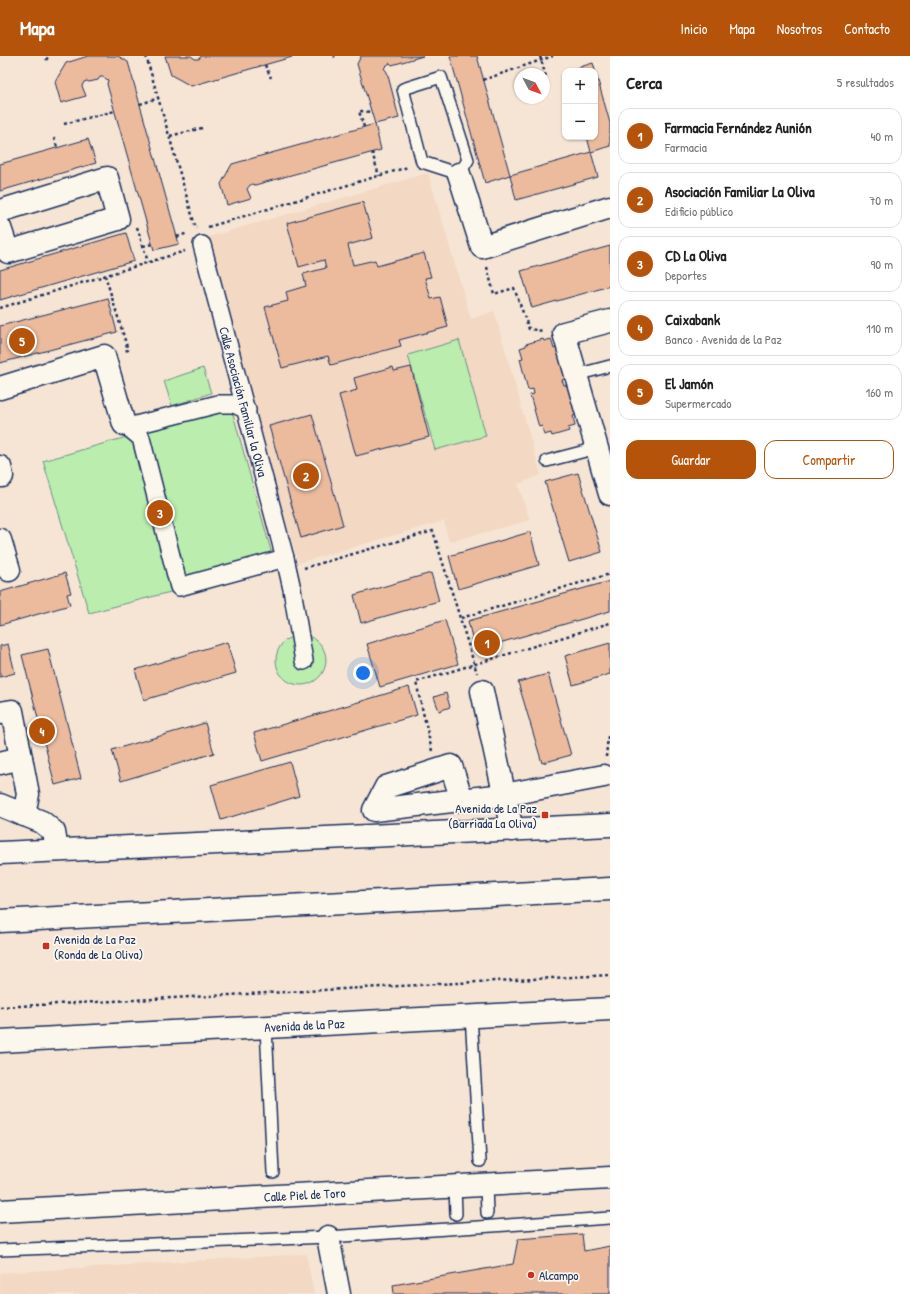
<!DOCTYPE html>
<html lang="es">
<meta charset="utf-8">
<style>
:root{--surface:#fff;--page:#f6f6f6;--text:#222;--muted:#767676;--line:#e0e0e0;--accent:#b45309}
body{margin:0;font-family:"Patrick Hand",sans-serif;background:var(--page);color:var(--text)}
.controls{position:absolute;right:12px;top:12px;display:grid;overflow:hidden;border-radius:8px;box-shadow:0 1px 3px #0004}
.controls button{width:36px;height:36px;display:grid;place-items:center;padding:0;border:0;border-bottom:1px solid var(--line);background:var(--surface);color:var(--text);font:20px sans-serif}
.compass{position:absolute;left:514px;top:12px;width:36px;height:36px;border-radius:50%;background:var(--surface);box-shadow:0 1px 3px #0004;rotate:131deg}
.you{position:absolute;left:363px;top:617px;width:14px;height:14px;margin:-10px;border:3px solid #fff;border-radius:50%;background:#1a73e8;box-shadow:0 0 0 6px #1a73e833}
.badge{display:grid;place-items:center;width:26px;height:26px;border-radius:50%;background:var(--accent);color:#fff;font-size:13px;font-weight:700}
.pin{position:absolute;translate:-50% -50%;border:2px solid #fff;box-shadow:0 1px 4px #0006}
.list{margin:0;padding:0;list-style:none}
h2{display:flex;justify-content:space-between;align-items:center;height:52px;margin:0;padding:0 16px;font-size:17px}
h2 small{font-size:13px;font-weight:400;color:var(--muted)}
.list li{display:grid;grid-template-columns:26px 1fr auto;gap:12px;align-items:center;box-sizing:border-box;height:56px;margin:0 8px 8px;padding:0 8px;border:1px solid var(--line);border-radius:12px}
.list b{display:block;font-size:15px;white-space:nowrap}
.list p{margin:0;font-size:13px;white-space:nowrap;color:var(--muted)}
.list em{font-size:13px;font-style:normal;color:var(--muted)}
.actions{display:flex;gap:8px;padding:12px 16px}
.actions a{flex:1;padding:9px 0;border:1px solid var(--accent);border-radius:12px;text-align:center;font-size:14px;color:var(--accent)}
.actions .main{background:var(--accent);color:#fff}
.map{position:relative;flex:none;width:610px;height:1238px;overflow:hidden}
header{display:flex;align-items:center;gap:24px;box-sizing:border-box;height:56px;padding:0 20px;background:var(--accent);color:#fff}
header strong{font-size:19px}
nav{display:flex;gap:22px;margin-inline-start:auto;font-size:14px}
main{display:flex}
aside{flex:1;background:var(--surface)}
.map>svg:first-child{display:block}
</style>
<header>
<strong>Mapa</strong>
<nav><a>Inicio</a><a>Mapa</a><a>Nosotros</a><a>Contacto</a></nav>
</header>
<main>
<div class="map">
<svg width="610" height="1238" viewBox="0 0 610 1238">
<rect width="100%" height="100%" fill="#f6e5d4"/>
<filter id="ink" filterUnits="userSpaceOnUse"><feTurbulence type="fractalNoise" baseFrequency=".025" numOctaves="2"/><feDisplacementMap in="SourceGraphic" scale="8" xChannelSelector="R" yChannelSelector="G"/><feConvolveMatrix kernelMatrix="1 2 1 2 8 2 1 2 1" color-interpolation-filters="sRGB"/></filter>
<g filter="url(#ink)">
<g fill="#f3d8c4">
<path d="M428,117L471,263L494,255L541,419L518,428L530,464L449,486L444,465L298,507L205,182Z"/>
<path d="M306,1198L314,1238H0V1217Z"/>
</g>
<g fill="#baedae" stroke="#6a8e86">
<path d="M459,284L486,380L435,394L408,299Z"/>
<path d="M203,312L211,337L172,350L164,325Z"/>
<path d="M231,351L275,509L89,557L43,405Z"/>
<circle cx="301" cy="604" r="25"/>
</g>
<g fill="#ecbb9d" stroke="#1b2f5e">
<path d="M88,0H118L128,6L179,188L154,194L107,28L108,24L103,21H100L98,24L89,26L87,25L84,26L82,30L86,40L61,47L55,26L66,7Z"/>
<path d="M165,0H191L195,3H199L201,0H292V1L191,30L171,19Z"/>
<path d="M361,0H423L392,9L390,7L387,9L384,12L387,16L399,62L375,68L357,8Z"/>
<path d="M450,0H477L510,119L485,127Z"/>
<path d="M593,7L610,67V90L591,96L587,81H595V15H567Z"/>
<path d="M375,68L381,94L255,129L252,128L250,129L247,133L251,142L227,149L221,128L232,108Z"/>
<path d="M88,83L96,107L0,135V108Z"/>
<path d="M591,96L598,121L516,144L510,119Z"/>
<path d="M363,146L373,182L348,189L353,209L375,204L377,210L424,197L431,221L425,222L431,243L440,241L448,271L399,284L401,290L331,309L328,300L282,312L265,251L288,245L286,236L306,230L303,218L326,212L324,204L299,211L287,167Z"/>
<path d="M126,177L134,205L0,244V214Z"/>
<path d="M610,190V230L532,252L521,215Z"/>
<path d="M108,242L117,276L0,307V270Z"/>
<path d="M543,283L544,285L551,283L554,293L557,292L565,323L562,324L564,329H567L576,359L573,360L575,370L568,372L569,375L552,380L551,377L544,379L542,370L539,371L530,339L534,338L533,333L528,334L520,303L523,302L520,292L526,290V288Z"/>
<path d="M393,311L394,315L411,311L429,381L356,400L339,339L357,334L354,322Z"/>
<path d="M312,358L343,469L301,482L269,370Z"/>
<path d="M578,417L602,496L569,506L545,426Z"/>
<path d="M530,476L539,509L458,533L449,500Z"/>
<path d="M65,517L71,537L67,538L70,549L0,569V536Z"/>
<path d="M431,517L439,545L361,567L354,539Z"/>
<path d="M610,525V555L475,594L468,565Z"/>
<path d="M445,564L458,608L380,631L367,588Z"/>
<path d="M227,586L236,617L144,644L135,614Z"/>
<path d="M610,587V618L573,629L565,600Z"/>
<path d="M8,588L15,617L0,621V590Z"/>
<path d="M48,593L81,722L55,729L22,599Z"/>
<path d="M548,618L571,699L542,707L518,626Z"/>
<path d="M409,631L417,659L262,705L254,677Z"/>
<path d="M446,637L450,651L439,655L434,641Z"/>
<path d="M205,667L214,697L121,725L112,694Z"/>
<path d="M290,706L299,740L221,764L211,729Z"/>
<path d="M582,1178L584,1195L610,1190V1238H394L393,1229L513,1208L518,1183Z"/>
</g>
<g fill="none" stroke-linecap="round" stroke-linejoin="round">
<g stroke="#1b2f5e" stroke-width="14">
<g id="service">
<path d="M441,21L468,104L459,118L422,106L403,33Z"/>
<path d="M576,319L610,310"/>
<path d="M547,405L597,392"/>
<path d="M471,960L480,1105"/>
<path d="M266,971L273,1116"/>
<path d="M486,1129L487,1157"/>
<path d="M455,1131L456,1158"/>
<path d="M0,1194L328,1181L610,1162"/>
</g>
</g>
<g stroke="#1b2f5e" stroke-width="20">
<g id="pedestrian">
<path id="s1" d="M202,189L285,502L292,533L304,605"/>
<path d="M124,368L141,382L179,531L285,502"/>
<path d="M128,371L218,348H234L247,354"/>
</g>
</g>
<g stroke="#1b2f5e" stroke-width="25">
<g id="minor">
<path d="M459,118L482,191L610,151"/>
<path d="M0,155L107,122L118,163L8,196L0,172"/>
<path d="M610,265L564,277L610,438"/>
<path d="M0,332L104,300L124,368"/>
<path d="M0,411L2,420H0"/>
<path d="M0,484L9,514"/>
<path d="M482,635L512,774"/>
<path d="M0,657L12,655L28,738L24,759"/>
<path d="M0,707L21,702"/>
<path d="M462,744L451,710L386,731L374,754L504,739L604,720"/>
<path d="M0,749L42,766L54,776L57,794"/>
<path d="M0,797L610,769"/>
<path id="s2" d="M0,985L610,953"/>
<path id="s3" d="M0,1155L610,1122"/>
<path d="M328,1181L339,1238"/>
</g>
</g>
<g stroke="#1b2f5e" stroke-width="25">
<path id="primary" d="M0,865L610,833"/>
</g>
<g stroke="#1b2f5e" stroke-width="2.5" stroke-dasharray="3 3" stroke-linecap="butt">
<path d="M146,0L196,173"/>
<path d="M334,0L335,1"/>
<path d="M540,0L546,21"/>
<path d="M46,4L49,0"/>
<path d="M265,9L271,22"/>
<path d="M483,24L553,0"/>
<path d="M140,48L159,42"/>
<path d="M64,68L115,55"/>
<path d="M364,71L359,55L371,56"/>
<path d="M170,80L202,72"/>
<path d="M54,82L57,91"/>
<path d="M372,96L379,120"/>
<path d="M137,171L148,206"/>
<path d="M208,171L408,111"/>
<path d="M177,181L188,177"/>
<path d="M143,190L152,188"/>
<path d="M487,211L494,238L514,232L529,273L544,275"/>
<path d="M105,219L128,294L124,295"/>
<path d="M0,252L185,195"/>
<path d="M304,512L433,475L477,617"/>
<path d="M461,562L610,518"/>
<path d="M432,695L416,626L610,567"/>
<path d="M606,701L608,680L610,679"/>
<path d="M0,951L610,919"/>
</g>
<use href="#service" stroke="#fbf7ec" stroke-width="11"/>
<use href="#pedestrian" stroke="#fbf7ec" stroke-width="17"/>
<use href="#minor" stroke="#fbf7ec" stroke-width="22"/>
<use href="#primary" stroke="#fbf7ec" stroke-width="22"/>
</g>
</g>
<g fill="#c8321e" stroke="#fbf7ec" stroke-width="1.5">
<rect x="541" y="755" width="8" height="8" rx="2"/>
<rect x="42" y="886" width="8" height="8" rx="2"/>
<circle cx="531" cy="1219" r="4"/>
</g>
<g text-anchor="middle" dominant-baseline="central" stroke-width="3.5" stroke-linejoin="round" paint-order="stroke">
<g font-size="13" fill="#1b2f5e" stroke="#fbf7ec">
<text stroke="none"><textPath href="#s1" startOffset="162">Calle Asociación Familiar la Oliva</textPath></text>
<text stroke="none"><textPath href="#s2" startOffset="305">Avenida de la Paz</textPath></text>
<text stroke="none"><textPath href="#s3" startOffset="305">Calle Piel de Toro</textPath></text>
</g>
<g font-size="13" fill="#1b2f5e" stroke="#fbf7ec" text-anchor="start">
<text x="537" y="752" text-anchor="end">Avenida de La Paz<tspan x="537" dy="15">(Barriada La Oliva)</tspan></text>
<text x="54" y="883">Avenida de La Paz<tspan x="54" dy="15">(Ronda de La Oliva)</tspan></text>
<text x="539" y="1219">Alcampo</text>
</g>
</g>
</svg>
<div class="controls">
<button>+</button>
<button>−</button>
</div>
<svg class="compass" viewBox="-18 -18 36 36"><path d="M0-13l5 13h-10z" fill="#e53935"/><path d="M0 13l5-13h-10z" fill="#767676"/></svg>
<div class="you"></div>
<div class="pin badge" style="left:487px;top:587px">1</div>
<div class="pin badge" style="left:306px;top:420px">2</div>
<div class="pin badge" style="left:160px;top:457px">3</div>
<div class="pin badge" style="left:42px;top:675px">4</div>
<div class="pin badge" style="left:22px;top:285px">5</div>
</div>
<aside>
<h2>Cerca<small>5 resultados</small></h2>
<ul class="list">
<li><span class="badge">1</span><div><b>Farmacia Fernández Aunión</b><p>Farmacia</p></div><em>40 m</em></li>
<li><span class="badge">2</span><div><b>Asociación Familiar La Oliva</b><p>Edificio público</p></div><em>70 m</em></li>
<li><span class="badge">3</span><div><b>CD La Oliva</b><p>Deportes</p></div><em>90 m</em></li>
<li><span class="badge">4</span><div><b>Caixabank</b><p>Banco · Avenida de la Paz</p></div><em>110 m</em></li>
<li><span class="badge">5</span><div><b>El Jamón</b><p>Supermercado</p></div><em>160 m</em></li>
</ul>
<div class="actions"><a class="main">Guardar</a><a>Compartir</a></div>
</aside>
</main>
